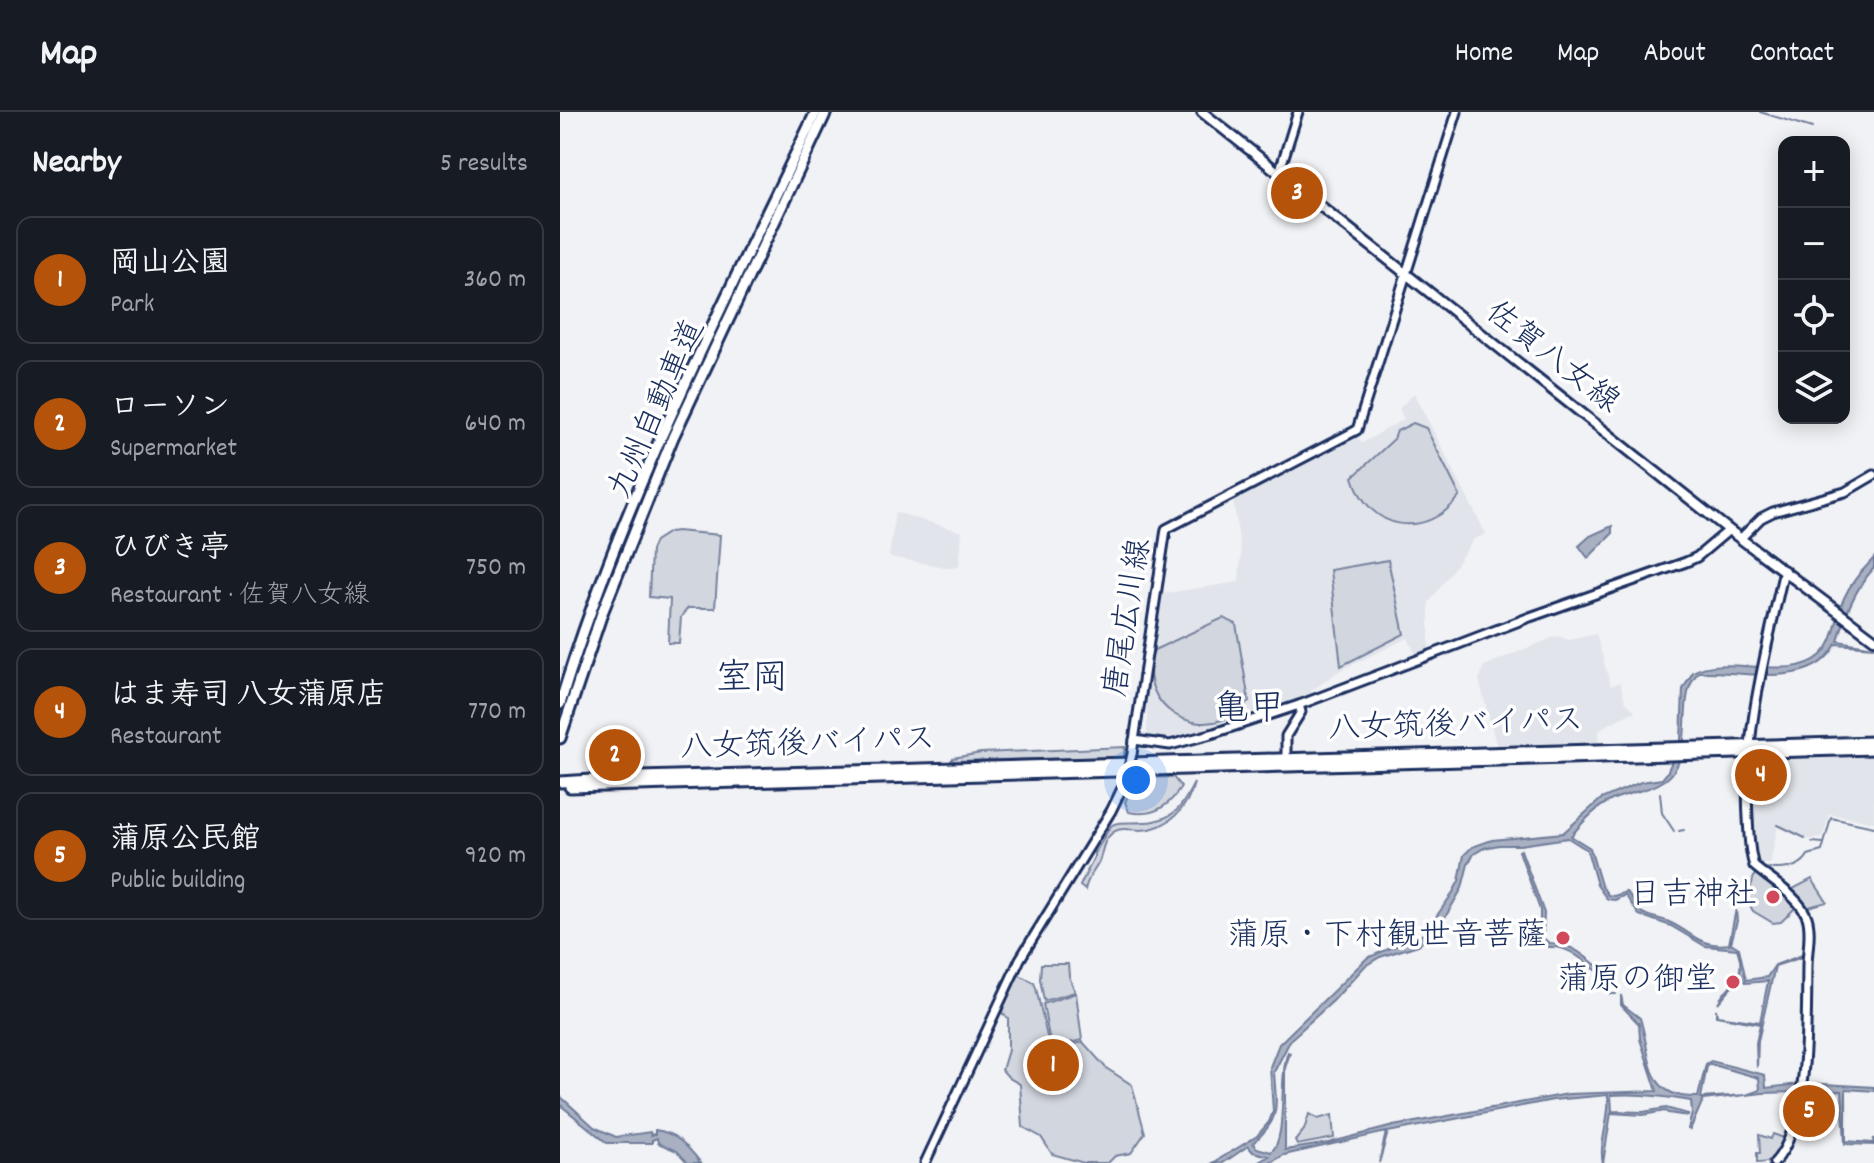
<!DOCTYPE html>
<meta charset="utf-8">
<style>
:root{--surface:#171b24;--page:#20242c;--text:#f1f3f6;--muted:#9ea1a6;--line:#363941;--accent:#b45309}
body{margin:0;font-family:Dekko,"Klee One",sans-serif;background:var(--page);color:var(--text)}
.controls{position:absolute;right:24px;top:24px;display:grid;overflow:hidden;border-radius:16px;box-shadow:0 4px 20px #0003}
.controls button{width:72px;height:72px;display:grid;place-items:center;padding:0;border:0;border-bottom:2px solid var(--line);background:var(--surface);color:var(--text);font:40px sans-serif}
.you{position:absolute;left:576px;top:668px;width:28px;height:28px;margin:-20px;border:6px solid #fff;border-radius:50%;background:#1a73e8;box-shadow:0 0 0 12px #1a73e833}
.badge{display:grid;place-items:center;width:52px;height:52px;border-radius:50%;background:var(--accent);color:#fff;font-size:26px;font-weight:700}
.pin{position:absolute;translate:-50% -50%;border:4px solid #fff;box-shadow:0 2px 8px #0006}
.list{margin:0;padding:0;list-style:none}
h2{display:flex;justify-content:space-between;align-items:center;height:104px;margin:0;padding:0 32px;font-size:34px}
h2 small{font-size:26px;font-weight:400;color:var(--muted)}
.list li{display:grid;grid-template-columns:52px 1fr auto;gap:24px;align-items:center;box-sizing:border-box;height:128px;margin:0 16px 16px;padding:0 16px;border:2px solid var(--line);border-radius:16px}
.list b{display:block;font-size:30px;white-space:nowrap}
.list p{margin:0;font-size:26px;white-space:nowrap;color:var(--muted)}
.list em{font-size:26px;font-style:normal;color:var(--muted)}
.icon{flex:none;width:44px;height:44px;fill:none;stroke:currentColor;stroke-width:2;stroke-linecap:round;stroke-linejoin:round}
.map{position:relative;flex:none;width:1314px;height:1051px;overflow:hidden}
header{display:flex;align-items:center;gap:48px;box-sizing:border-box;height:112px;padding:0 40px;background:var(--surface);border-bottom:2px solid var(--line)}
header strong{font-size:38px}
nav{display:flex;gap:44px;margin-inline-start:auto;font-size:28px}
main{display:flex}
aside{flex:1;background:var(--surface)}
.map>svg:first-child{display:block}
</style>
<header>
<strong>Map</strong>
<nav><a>Home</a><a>Map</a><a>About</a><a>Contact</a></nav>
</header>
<main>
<aside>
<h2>Nearby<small>5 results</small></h2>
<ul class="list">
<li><span class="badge">1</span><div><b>岡山公園</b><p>Park</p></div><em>360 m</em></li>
<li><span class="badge">2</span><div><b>ローソン</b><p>Supermarket</p></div><em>640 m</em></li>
<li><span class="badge">3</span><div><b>ひびき亭</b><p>Restaurant · 佐賀八女線</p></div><em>750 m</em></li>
<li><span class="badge">4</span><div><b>はま寿司 八女蒲原店</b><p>Restaurant</p></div><em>770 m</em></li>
<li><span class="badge">5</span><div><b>蒲原公民館</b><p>Public building</p></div><em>920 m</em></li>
</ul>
</aside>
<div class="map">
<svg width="1314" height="1051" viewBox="0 0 1314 1051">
<rect width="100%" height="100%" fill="#f1f2f5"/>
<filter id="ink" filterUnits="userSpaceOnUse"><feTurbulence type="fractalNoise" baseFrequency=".0125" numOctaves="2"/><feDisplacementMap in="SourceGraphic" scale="16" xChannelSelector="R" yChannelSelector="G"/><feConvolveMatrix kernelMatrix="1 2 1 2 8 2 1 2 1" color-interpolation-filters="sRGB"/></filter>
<g filter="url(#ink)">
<g fill="#e1e4ea">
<path d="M854,281L926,422L914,427L869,491V538L856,543L848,526L779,559L751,579L752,582L614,627H595L587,623V575L600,482L679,470L681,443L673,386L796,321L802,331L844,307L839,297Z"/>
<path d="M335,400L402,420L399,454L390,456L329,445Z"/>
<path d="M1036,522L1051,574L1060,570L1065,589L1075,599L1043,615L1039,620L1038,633L937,635L919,568L924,554L997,524L1010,528Z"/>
<path d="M1314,644V710L1269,702L1263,725L1247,728L1218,714L1210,752H1201L1196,748L1193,710L1191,659L1194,648Z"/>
</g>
<g fill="#d2d6df" stroke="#76829e" stroke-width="2">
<path d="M853,311L866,316L900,384C866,428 809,420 793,365L834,327L837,319Z"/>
<path d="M117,419L160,423L155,496H128L121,505L119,531H108L110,487L89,485L91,438L95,429L109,420Z"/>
<path d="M828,448L844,522L781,554L770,458Z"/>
<path d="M663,506L676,512L689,589C680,596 672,604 662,608C628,620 589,595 590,557C590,551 592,544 594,538Z"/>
<path d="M565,635L564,645L391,649L393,646L421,641Z"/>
<path d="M613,665L621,675C609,695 592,705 569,700L565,690L575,666Z"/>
<path d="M634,671C628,696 608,717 581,718C571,718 559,714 551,722C542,730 543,740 539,750C534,760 527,766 525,778L520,774L534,745V741C541,733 545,722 551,714C559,705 594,719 617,698C625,690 629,680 634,671Z"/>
<path d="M1195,761L1235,793V796L1221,810L1213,811L1193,799L1187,788Z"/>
<path d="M1252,767L1267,790L1245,796L1229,779Z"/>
<path d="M481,852H508L509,864L515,880L484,889L480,867Z"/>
<path d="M456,861L474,871L476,876L490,938L523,930L546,956L572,973L585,1021L571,1041L555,1044L548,1051H524L492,1042L481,1025L463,1015L460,972L449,966L442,958L448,938V906L442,901L447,879Z"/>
<path d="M516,881L522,928L497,934L494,930L490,931L483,892Z"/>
<path d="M749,1002L758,1007L772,1003L774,1026L737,1033L735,1029L744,1018Z"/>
<path d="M1213,1022L1224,1026C1223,1044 1213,1051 1197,1051V1041H1200L1199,1023L1211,1027Z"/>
</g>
<g fill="#a8b0c2" stroke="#707c9a" stroke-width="2" fill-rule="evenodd">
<path d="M1052,414V422L1028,446L1019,434L1030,424Z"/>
<path d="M1314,446V456C1294,478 1286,501 1278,529L1314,535L1276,532C1253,579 1182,558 1139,560C1116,581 1134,628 1114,659C1102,678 1068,679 1048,690C1034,697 1021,712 1011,724L1030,736L1041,773L1048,783L1054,784L1066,780C1073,786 1074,794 1081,800C1090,806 1101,806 1111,811C1134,822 1141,836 1169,832L1176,797L1177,809L1171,831L1179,836L1186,868L1207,865L1215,853L1242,843L1243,845L1215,854L1198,929L1197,956L1196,931L1200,912L1156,904V897L1157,904L1200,910L1208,869L1186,871L1180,865L1158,891C1170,868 1188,867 1177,837L1145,834L1111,814L1079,803L1065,783L1055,788L1047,787L1037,773L1027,738L1008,726L960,733H939L924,736L914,742L908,752L902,776L886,804L870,825L858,833L820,845L805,854L773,889L731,927L714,960C716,994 722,1006 693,1031L697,1036L711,1040C728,1027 718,964 728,940L730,941L725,956V1038L768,1031L833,1014L1008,982L1097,979L1080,927L1079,912L1061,893V883L1063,893L1080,906C1092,944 1084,987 1138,985L1146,952L1151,949L1205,963L1206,976L1247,971L1314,975V979L1286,977V1029L1313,1031L1314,1026V1033L1285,1032L1282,979L1203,981L1143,988L1130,1018L1128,1017L1132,1001L1131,989C1104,984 1078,981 1051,983L1052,999L1083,1000L1106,996L1128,1002V1004L1108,1001L1105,999L1083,1003L1051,1001L1043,1051C1038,1032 1051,1004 1048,983L993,988L828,1020L819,1051L826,1020L724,1043L710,1051H697L709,1044L693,1040L688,1034L663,1051H653L697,1024L709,1010L713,999L710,955L719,932L807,846L864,822L892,782L899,769L904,743L912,735L932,728L1003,721L1041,687L1081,670L1102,667L1107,661L1121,628L1123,577L1133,560C1166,541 1231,571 1261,543C1276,529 1276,504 1284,486C1291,470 1302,459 1314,446ZM1150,952L1199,966L1200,978L1186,983L1141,986L1147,954Z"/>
<path d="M961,738L984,801L983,826L989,831C1013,831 1026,846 1045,860L1046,879L1042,862C1023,850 1012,834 989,835L980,828V798L959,739Z"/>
<path d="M0,984L34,1015L56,1025L90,1020L91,1023L95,1022V1018C116,1020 128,1035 141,1051H128L117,1039L98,1031L97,1026L92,1028V1031H47L4,996L0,992Z"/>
</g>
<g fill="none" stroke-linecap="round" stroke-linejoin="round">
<g stroke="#707c9a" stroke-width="2">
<path d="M1200,0L1252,16"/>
<path d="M1100,681L1102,701L1114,719"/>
<path d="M1218,713L1245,726"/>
<path d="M1119,719L1124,718"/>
<path d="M1252,730L1263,731"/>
<path d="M1204,756C1219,758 1240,758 1248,743L1262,739L1271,706L1314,715"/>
<path d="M1050,882H1056"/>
</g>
<g stroke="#1b2f5e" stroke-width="13">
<g id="secondary">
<path d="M719,61L738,0"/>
<path d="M1181,426L1201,406L1213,400L1285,380L1314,363"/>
<path d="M574,628L610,633L651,622L739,593L970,505L1126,450L1137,445L1169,418"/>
<path d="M572,642L606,417L797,318L897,0"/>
<path d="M726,650V624L741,600L739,593"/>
<path d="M365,1051L460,847L551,699L566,668"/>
<path d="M1214,1051C1250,1013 1246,906 1247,854C1247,839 1252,820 1247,805C1239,784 1211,769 1194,754C1189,739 1189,722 1188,706C1183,622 1206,540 1224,458"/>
</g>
</g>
<g stroke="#1b2f5e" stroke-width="14">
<path id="primary" d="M642,0L1169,418L1314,527"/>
</g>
<g stroke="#1b2f5e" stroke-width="15">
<g id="highway">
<path d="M0,592C62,386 163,193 256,0"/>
<path d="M0,626L42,501L113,325L266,0"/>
<path d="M0,670L80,665L1314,630"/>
<path d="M10,675L1314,637"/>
</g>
</g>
<use href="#secondary" stroke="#fff" stroke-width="7"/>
<use href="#primary" stroke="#fff" stroke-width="8"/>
<use href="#highway" stroke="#fff" stroke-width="9"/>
<g stroke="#1b2f5e" stroke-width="13" stroke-linecap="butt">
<path id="secondary-bridge" d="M566,668L572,642"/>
</g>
<use href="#secondary-bridge" stroke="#fff" stroke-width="7"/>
</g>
</g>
<g fill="#d1495b" stroke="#fff" stroke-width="3">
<circle cx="1213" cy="785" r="8"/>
<circle cx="1003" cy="826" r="8"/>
<circle cx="1173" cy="870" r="8"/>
</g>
<g text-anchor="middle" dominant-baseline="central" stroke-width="7" stroke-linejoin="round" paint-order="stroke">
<g font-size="32" fill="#1b2f5e" stroke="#fff">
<text transform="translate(991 247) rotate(38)">佐賀八女線</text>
<text transform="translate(99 298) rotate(-66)">九州自動車道</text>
<text transform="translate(570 506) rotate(-81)">唐尾広川線</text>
<text transform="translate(896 615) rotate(-2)">八女筑後バイパス</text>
<text transform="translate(248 634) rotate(-2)">八女筑後バイパス</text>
</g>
<g font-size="32" fill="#1b2f5e" stroke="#fff" text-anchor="end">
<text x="1197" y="785">日吉神社</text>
<text x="987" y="826">蒲原・下村観世音菩薩</text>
<text x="1157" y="870">蒲原の御堂</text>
</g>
<g font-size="36" fill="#1b2f5e" stroke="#fff">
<text x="192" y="569">室岡</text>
<text x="689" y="600">亀甲</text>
</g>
</g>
</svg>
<div class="controls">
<button>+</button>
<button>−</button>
<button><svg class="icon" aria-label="locate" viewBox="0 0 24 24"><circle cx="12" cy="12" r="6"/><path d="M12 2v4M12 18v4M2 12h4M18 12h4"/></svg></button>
<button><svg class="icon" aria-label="layers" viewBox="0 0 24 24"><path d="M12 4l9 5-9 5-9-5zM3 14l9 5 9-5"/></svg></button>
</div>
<div class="you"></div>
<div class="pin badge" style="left:493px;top:953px">1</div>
<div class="pin badge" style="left:55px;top:643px">2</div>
<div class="pin badge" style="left:737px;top:81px">3</div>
<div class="pin badge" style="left:1201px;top:663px">4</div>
<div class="pin badge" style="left:1249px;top:999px">5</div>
</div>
</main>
